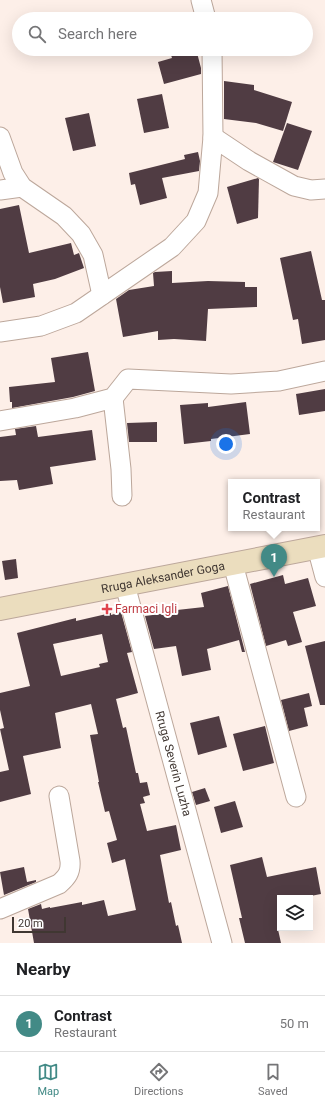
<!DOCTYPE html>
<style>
:root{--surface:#fff;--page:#f2f2f2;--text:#202124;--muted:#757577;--line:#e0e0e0;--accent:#428a86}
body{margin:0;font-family:Roboto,sans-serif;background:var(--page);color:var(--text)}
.controls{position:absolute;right:12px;bottom:12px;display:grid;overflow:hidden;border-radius:0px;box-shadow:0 4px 16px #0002}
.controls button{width:36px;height:36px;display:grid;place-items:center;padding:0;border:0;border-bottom:1px solid var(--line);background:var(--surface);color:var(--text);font:20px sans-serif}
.scale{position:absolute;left:12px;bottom:10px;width:54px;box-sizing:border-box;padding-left:4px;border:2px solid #403732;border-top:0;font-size:11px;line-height:14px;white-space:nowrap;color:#403732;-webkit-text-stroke:3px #fff;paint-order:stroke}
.you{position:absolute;left:226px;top:444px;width:14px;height:14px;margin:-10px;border:3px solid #fff;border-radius:50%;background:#1a73e8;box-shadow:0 0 0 6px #1a73e833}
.badge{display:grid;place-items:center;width:26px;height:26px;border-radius:50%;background:var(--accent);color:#fff;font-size:13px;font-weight:700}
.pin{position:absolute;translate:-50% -33px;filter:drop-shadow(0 1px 2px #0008)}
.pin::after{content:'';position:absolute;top:21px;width:14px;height:12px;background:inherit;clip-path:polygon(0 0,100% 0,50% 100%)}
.popup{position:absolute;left:228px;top:479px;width:92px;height:52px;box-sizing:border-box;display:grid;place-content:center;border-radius:0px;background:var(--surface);filter:drop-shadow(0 1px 3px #0005);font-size:13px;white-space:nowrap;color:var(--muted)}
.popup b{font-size:15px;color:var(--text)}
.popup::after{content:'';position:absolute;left:50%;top:100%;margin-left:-8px;border:8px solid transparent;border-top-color:var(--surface)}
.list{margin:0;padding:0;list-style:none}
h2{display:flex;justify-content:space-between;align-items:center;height:52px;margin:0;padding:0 16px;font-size:17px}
h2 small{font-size:13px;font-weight:400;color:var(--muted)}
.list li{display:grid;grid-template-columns:26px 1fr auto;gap:12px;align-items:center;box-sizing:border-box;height:56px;padding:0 16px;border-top:1px solid var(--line)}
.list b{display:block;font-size:15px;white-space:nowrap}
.list p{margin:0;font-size:13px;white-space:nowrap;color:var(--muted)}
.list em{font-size:13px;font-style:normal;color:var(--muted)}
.icon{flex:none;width:22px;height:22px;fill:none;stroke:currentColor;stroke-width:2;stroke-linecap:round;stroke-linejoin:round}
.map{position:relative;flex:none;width:325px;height:943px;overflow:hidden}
.search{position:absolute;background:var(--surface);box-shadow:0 4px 16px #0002;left:12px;right:12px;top:12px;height:44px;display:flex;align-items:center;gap:10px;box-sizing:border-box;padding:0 14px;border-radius:22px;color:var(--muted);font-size:15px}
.sheet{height:108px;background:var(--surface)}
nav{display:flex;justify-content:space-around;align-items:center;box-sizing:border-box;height:56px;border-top:1px solid var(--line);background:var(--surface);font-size:11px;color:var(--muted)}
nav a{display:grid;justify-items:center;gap:2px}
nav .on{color:var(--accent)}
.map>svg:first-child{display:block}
</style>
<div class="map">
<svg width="325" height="943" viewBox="0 0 325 943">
<rect width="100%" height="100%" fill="#fdefe8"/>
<g fill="#503c43" fill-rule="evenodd">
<path d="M194,49H196L201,68V74L164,84L158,62L172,58L171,55Z"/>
<path d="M224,81L254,85V90L292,102L283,131L256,123L224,119Z"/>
<path d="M162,94L169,128L144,133L137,99Z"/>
<path d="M89,113L96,146L73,151L65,118Z"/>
<path d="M287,123L312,131L298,170L273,162Z"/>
<path d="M198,152L200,161L199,171L162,178L167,198L140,205L135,184L131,185L129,173L185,159L184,155Z"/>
<path d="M258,178L259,179L258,218L237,224L227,187Z"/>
<path d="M19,205L29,253L71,243L74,255L79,253L84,268L55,279L33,284L35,297L3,303L0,287V209Z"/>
<path d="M311,251L322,300H325V340L302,344L298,319L293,320L280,258Z"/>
<path d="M172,271V283L208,281L245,282V287H257V307L208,309L206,341L174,339L158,340V331L123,337L116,299L129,290L154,286L153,273L155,272Z"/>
<path d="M88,352L95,391L73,397L12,408V402H10L9,387L55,382L51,358Z"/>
<path d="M325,389V411L299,415L296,394Z"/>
<path d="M246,402L250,434L211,439V441L184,444L180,405L208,403V407Z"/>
<path d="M157,422V442H129L127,423Z"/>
<path d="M36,426L38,437L92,430L96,460L50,467L53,484L19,490L17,480L0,481V437L16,435L15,429Z"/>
<path d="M16,559L18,578L5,580L2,561Z"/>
<path d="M283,575L285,584L308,578L316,606L293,612L302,642L288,646L286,640L266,646L250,584Z"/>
<path d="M228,586L245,652H242L239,640L207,649L211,670L182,676L176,646L154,649L145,616L168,613V611L204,607L201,593Z"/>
<path d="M121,612L132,652L127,653L138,693L116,699L123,728L126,727L136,773H138L140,783L147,782L150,795L143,797L145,803L140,804L147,831L176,825L181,850L160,855L169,903L171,902L176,926L178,925L182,943H34L28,909L41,904L42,909L50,907V908L82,902V905L104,900L108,916L136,910L125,859L112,863L107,843L117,840L109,811L105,812L98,782H99L90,735L98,734L91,704L55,713L61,748L23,756L31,794L0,802V772L9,770L0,729L4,728L0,710V693L30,686L17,633L76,618V621L111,613V615ZM102,634L108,662L99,664L100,667L61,676L53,644Z"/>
<path d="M325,641V705H320L305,646Z"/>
<path d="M309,693L312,706L304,708L308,726L289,731L281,700Z"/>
<path d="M219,716L227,747L198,755L190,723Z"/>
<path d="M265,726L274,763L243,771L233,734Z"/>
<path d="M205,788L210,801L196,805L192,792Z"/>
<path d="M235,801L243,827L221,833L214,807Z"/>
<path d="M262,857L267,877L316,867L321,894L300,898H280V924L277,925L281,943H245L239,918H242L230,865Z"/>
<path d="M24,867L27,882L36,880V882L4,895L0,872Z"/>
</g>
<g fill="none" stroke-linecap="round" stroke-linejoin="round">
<g stroke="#bca79b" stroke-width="21">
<g id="street">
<path d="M201,0L206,19"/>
<path d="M0,137L13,173L22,187L64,216L81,234L93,255L102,295"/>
<path d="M213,137L249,161L294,186L311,190L325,189"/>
<path d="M0,190L22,187"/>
<path d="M0,332L41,326L76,313L172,247L196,221L208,193L213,137L212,49"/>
<path d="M113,398L121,469L122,496"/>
<path d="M0,421L75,408L113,398L128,379L231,384L279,381L325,371"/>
<path d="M317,547L325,577"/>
<path d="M233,564L296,797"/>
<path id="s1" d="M125,585L222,943"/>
<path d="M0,909L59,884C67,877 71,872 70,861L59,796"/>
</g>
</g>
<g stroke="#bca79b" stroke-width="24">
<g id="secondary">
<path id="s2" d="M0,609L325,546"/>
</g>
</g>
<use href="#street" stroke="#fff" stroke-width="19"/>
<use href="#secondary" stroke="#ebddbe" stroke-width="22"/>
</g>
<path fill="#e0444e" stroke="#fff" stroke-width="1.5" d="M105 603h4v4h4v4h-4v4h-4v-4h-4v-4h4z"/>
<g text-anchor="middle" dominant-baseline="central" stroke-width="4" stroke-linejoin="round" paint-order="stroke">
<g font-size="12" fill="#403732" stroke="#fff">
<text stroke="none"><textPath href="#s2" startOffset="166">Rruga Aleksander Goga</textPath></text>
<text stroke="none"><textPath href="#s1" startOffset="185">Rruga Severin Luzha</textPath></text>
</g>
<g font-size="12" fill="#be3a42" stroke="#fff" text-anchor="start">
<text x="115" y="609">Farmaci Igli</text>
</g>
</g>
</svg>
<div class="controls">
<button><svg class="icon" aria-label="layers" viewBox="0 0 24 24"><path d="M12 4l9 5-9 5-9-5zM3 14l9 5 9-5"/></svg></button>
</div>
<div class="scale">20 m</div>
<div class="you"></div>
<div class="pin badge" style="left:274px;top:577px">1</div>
<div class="popup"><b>Contrast</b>Restaurant</div>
<div class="search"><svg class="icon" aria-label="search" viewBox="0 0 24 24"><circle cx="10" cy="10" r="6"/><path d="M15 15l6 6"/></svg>Search here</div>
</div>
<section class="sheet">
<h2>Nearby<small></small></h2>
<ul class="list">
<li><span class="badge">1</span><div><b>Contrast</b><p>Restaurant</p></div><em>50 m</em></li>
</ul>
</section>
<nav>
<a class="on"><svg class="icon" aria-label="map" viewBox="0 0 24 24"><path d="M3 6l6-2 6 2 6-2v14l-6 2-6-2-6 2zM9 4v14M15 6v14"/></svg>Map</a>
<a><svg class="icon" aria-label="directions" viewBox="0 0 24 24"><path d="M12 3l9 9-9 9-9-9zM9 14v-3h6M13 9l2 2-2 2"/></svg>Directions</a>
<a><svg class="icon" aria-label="saved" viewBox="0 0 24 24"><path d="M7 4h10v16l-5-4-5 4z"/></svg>Saved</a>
</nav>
